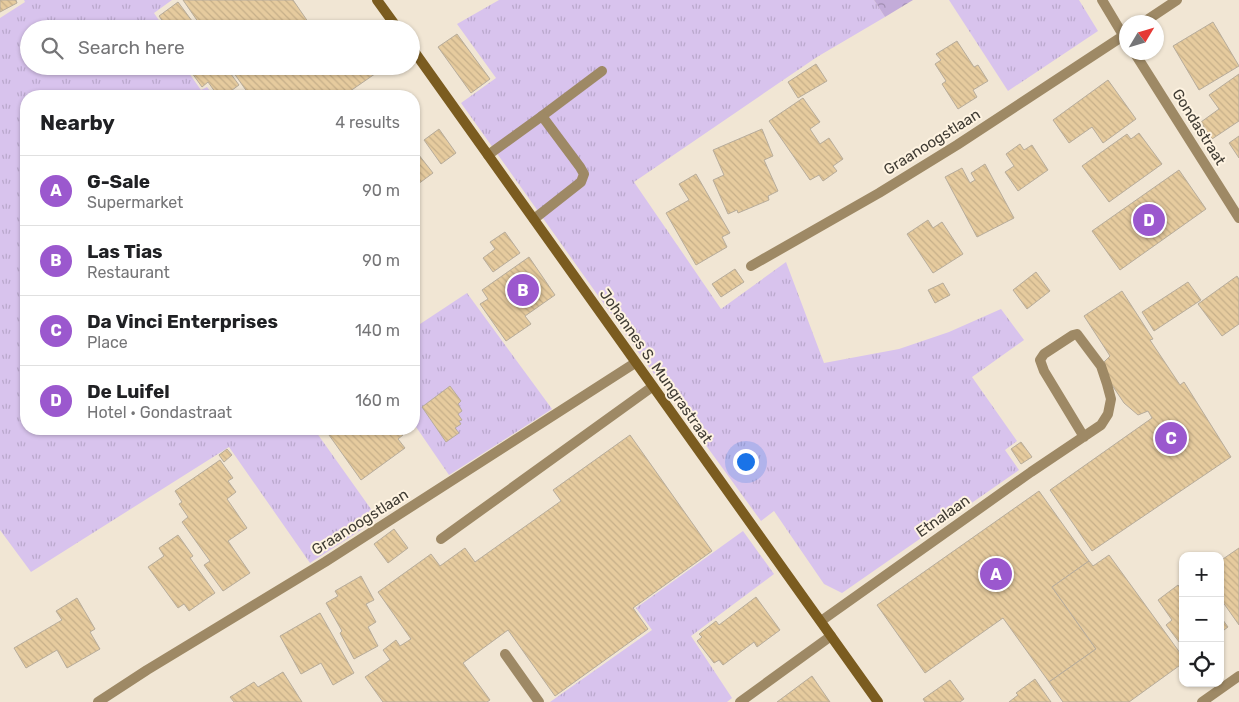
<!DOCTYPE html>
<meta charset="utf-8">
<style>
:root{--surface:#fff;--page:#f2f2f2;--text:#202124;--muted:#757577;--line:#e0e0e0;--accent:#9b58ce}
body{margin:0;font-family:Rubik,sans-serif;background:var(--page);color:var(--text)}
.controls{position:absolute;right:15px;bottom:15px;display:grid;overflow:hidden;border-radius:10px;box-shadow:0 1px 4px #0004}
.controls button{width:45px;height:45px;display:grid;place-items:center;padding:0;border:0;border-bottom:1px solid var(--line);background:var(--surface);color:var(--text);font:25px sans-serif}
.compass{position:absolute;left:1119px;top:15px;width:45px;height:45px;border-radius:50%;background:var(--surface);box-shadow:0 1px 4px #0004;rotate:52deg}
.you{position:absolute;left:745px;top:461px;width:18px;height:18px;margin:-12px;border:4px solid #fff;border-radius:50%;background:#1a73e8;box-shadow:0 0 0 8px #1a73e833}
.badge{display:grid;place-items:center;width:32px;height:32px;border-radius:50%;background:var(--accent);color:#fff;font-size:16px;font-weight:700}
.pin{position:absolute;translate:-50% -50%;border:2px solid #fff;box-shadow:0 1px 5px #0006}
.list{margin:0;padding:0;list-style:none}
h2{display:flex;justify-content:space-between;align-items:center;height:65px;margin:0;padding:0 20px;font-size:21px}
h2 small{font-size:16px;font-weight:400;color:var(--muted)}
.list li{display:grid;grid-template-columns:32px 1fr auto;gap:15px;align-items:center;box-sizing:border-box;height:70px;padding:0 20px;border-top:1px solid var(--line)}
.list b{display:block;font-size:19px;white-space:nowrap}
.list p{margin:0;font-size:16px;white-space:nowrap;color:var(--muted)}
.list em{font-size:16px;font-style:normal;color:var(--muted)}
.icon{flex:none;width:28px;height:28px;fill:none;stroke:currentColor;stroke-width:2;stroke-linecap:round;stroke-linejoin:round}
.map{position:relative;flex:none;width:1239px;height:702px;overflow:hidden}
.search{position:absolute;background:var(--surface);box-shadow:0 1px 4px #0004;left:20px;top:20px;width:400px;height:55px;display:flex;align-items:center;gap:12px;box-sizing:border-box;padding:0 18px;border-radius:28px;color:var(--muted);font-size:19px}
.panel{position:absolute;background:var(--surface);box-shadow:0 1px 4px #0004;left:20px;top:90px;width:400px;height:345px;border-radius:20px}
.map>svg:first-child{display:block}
</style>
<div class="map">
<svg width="1239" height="702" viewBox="0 0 1239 702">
<defs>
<pattern id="grass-tufts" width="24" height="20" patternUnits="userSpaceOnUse" patternTransform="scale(1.25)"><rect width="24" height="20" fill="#d8c3ed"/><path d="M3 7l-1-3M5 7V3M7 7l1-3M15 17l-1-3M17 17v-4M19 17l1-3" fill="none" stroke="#baa8cc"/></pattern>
<pattern id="forest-crowns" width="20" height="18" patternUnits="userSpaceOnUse" patternTransform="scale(1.25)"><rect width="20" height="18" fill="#c3acd9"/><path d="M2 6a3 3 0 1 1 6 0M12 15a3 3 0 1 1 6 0" fill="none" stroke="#a08db1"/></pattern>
<pattern id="building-back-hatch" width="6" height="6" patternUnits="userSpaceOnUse" patternTransform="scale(1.25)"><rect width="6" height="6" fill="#e6cb9e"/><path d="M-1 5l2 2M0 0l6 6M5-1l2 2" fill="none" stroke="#c6af89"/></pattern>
</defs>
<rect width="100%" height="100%" fill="#f1e6d4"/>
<g fill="url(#grass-tufts)">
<path d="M24,0H172L154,13L165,29H29V66H184L201,90L207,87L214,96H26V429H314L378,519L310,563L229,447L31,572L0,530V18L25,2Z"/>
<path d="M499,0H874L885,17L817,57L634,182L721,309L786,262L824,363L899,349L949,332L1001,309L1024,340L972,377L1017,441L1005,450L1019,470L842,593L824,584L774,511L761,521L641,356L461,103L496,78L457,24Z"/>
<path d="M949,0H1079L1098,31L1008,91Z"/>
<path d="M467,293L552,409L449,475L414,424V328Z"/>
<path d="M743,531L774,574L691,636L732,698L727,702H550L652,630L636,608Z"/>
</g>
<path fill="url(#forest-crowns)" d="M874,0H913L885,17Z"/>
<g fill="url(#building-back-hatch)" stroke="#b7ac9b">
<path d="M0,0H16L17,3L0,12Z"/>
<path d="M183,0H293L313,29H203Z"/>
<path d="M178,2L198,29H168L159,16Z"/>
<path d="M1213,22L1239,66L1199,90L1173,46Z"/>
<path d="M457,34L490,79L471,93L438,47Z"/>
<path d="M957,41L974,67L978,65L988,81L973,90L977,97L958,109L942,84L946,81L935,64L941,60L936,54Z"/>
<path d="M816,64L827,81L798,98L788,82Z"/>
<path d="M187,66H225L239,85L224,96H218L208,82L202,87Z"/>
<path d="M229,66H380L382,69L343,96H250Z"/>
<path d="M1239,74V121L1212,139L1201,122L1219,109L1209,95Z"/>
<path d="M1108,80L1136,119L1103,143L1092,127L1069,143L1053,120Z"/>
<path d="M803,98L820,122L810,129L820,144L829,138L843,159L833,166L837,171L823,181L819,175L810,180L769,121Z"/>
<path d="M439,129L456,153L441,164L424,140Z"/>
<path d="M762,129L773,156L764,160L778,191L768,196L769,200L738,213L737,210L728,214L713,180L724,175L713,150Z"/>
<path d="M1139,133L1162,164L1109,202L1082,166L1127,134L1131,139Z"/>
<path d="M1239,136V158L1229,143Z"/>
<path d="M1020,144L1024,150L1032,145L1048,170L1018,191L1005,172L1014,166L1006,154Z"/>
<path d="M415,150L433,173L414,187V151Z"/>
<path d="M985,164L1014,218L977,237L945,177L962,168L970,183L975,180L971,173Z"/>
<path d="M1179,170L1206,209L1120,270L1092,231Z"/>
<path d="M696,174L730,233L722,237L727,247L696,265L666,213L689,200L679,184Z"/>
<path d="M928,220L933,228L942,222L963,254L933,273L907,234Z"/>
<path d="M505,232L520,253L493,272L483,258L495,249L490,242Z"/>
<path d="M529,257L555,295L525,316L531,324L506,341L480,304L488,299L482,290Z"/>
<path d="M735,269L744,282L721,297L712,284Z"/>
<path d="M1036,272L1050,291L1027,309L1013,290Z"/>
<path d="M1237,276L1239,279V324L1222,336L1198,304Z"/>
<path d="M1188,282L1201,300L1154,331L1142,312Z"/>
<path d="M943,283L950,295L935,303L928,290Z"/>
<path d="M1122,291L1153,339L1150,340L1180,385L1184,382L1231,457L1092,551L1050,490L1152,418L1148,411L1138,415L1124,403L1110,382L1104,362L1110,356L1084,316Z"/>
<path d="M450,386L461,401L458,404L462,411L458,414L462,420L459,421L461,424L455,428L459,433L446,442L422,407Z"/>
<path d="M338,429H398L403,435L398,439L405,448L361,480L329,435Z"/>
<path d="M630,435L712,551L633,608L648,629L555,696L508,630L463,663L490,700L487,702H383L365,677L390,660L383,650L396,640L400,646L411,639L378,592L431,554L440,566L465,548L475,562L561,501L553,490Z"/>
<path d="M1021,442L1032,457L1021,464L1011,449Z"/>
<path d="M227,449L232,455L224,462L219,455Z"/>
<path d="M220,460L233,478L228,481L236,492L227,499L247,528L228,541L250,573L223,591L204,565L210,561L182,522L188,517L179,504L182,502L175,491Z"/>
<path d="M1039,491L1089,561L1052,587L1096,649L1049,682L1003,618L925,673L877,605Z"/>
<path d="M394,529L408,548L388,563L374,544Z"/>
<path d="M178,535L193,556L190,558L215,593L189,611L184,604L178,608L148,567L164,556L159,548Z"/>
<path d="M1239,548V625L1220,598V561Z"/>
<path d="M1109,555L1183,657V663L1129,702H1063L1049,682L1096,649L1052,587L1089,561L1093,566Z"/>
<path d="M361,576L374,600L366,604L376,622L368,627L378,646L354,659L340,633L342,631L326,603L338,596L335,591Z"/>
<path d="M1178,585L1183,591V647L1166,625L1172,620L1158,600Z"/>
<path d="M756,597L780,630L757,647L754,642L723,665L719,660L714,663L697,641L702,637L699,634L716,621L719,625Z"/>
<path d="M77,598L95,629L90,632L100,649L67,668L57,650L26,668L14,648L62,620L56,611Z"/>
<path d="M320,613L354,673L333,685L321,663L301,674L280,636Z"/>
<path d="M1220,616L1228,627L1220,633Z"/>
<path d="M283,672L302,702H234L230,697L254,682L258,687Z"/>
<path d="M812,676L830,702H777Z"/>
<path d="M1035,679L1051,702H1009L1018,695L1016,693Z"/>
<path d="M950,680L964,699L960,702H925L923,699Z"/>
</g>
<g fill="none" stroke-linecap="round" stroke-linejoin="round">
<g stroke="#9e8965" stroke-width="10">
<path d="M542,116L602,71"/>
<path d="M488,155L542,116L580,167L584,174L581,182L534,219"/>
<path d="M441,539L652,387"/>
<path d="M821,621L1031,472L1101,425L1108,414L1111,399L1107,384L1101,366L1077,334L1073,335L1044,354L1040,360L1044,371L1084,437"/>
<path d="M505,654L539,702"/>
</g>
<g stroke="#9e8965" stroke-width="10">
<path d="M1102,0L1126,40"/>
<path d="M1144,22L1177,0"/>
<path d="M1134,52L1239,218"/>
<path d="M751,266L879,193L957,145L1126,34"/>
<path d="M98,702L147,670L325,562L635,363"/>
<path d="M740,702L831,636"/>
<path d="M1202,702L1239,676"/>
</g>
<g stroke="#7b5c20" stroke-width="10">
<path d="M377,0L398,29"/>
<path d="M411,47L878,702"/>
</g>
</g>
<g text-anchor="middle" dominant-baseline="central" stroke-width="4" stroke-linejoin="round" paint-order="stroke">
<g font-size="15" fill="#403c34" stroke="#fef3e1">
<text transform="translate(1199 127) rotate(58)">Gondastraat</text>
<text transform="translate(932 142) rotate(-32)">Graanoogstlaan</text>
<text transform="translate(656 366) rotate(55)">Johannes S. Mungrastraat</text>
<text transform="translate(943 516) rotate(-35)">Etnalaan</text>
<text transform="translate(360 522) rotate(-32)">Graanoogstlaan</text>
</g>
</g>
</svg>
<div class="controls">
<button>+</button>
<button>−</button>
<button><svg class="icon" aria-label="locate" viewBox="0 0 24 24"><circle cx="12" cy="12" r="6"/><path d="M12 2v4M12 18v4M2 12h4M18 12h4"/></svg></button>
</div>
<svg class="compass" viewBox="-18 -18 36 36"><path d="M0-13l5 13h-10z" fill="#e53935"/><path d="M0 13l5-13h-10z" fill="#757577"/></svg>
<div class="you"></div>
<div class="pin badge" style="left:996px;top:574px">A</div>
<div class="pin badge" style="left:523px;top:290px">B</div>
<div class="pin badge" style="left:1171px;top:438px">C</div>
<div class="pin badge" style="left:1149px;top:220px">D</div>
<div class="search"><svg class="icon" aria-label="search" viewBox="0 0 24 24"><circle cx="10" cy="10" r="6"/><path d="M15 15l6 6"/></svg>Search here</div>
<section class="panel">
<h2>Nearby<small>4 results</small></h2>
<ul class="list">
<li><span class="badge">A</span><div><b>G-Sale</b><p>Supermarket</p></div><em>90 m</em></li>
<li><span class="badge">B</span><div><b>Las Tias</b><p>Restaurant</p></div><em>90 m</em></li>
<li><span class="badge">C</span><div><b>Da Vinci Enterprises</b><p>Place</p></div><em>140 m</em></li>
<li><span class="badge">D</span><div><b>De Luifel</b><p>Hotel · Gondastraat</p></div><em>160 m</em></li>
</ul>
</section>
</div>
